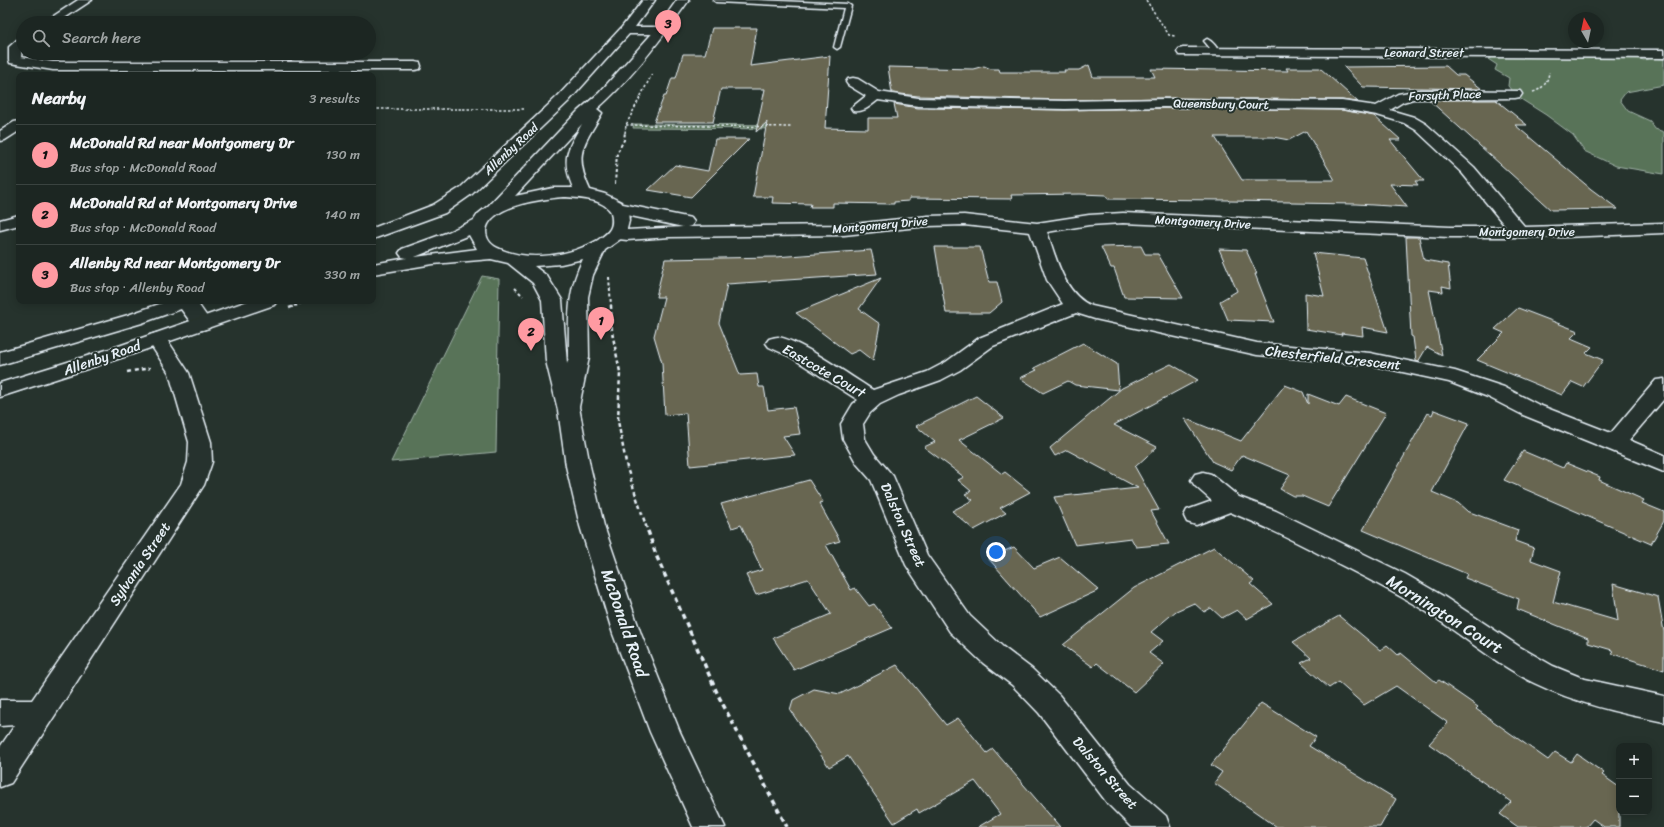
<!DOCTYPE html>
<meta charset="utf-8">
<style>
:root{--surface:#1c2622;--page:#29322f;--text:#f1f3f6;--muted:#a0a5a5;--line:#3a4340;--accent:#ff9aa2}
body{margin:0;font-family:Sriracha,sans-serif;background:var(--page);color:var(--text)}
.controls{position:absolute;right:12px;bottom:12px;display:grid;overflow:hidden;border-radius:8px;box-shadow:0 2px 10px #0003}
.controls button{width:36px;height:36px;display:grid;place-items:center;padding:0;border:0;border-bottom:1px solid var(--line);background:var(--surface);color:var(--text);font:20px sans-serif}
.compass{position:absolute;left:1568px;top:12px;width:36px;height:36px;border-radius:50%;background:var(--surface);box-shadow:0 2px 10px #0003;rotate:351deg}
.you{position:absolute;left:996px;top:552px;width:14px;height:14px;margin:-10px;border:3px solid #fff;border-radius:50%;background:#1a73e8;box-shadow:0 0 0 6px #1a73e833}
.badge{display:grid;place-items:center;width:26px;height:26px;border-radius:50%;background:var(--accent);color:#111;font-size:13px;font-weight:700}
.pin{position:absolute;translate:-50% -33px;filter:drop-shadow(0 1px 2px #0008)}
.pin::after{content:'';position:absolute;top:21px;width:14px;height:12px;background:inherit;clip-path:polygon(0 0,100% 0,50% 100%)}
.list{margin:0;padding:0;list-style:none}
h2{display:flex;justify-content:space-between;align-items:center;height:52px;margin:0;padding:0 16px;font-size:17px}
h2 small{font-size:13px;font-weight:400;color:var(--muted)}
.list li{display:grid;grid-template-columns:26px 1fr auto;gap:12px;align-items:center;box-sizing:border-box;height:60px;padding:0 16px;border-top:1px solid var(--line)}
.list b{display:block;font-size:15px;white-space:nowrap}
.list p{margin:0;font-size:13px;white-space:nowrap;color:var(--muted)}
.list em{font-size:13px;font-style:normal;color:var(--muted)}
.icon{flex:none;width:22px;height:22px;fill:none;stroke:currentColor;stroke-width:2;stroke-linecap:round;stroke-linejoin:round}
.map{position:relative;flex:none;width:1664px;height:827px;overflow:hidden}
.search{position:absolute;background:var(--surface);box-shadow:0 2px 10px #0003;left:16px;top:16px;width:360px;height:44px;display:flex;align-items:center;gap:10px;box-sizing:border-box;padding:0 14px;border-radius:22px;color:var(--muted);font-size:15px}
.panel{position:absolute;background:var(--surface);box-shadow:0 2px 10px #0003;left:16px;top:72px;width:360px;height:232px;border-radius:8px}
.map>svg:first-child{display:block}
</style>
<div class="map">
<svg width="1664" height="827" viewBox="0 0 1664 827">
<rect width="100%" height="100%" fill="#26332d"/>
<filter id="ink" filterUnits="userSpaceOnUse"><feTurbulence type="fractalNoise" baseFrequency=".025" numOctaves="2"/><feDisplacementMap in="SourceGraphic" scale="8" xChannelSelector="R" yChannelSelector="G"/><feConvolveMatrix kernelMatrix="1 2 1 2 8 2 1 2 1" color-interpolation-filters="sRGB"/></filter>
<g filter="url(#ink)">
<g fill="#597359" stroke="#a0b2a8">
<path d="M1497,55L1626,56L1644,60L1652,58L1664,59V85L1626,92L1620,100L1628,111L1650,121L1655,129L1664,132V174L1616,166L1584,151L1573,135L1546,115L1516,96L1508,86L1509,78L1495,70L1497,65L1488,59Z"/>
<path d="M634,124L789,125L788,129L633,128Z"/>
<path d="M482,276L499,279L496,452L391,462Z"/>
</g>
<g fill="#676651" stroke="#e8f1f8" fill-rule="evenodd">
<path d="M712,28H757L750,66L830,56L825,128L868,129V118H897L894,104L918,108L1065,110L1164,108L1342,110L1374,116L1401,140H1390L1424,181H1415L1418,185L1390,184L1407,207L1356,204L1291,203L1290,202L1229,201L1228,200L1108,199L1106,195L1080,194L1011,195L1012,199L909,198V201L894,202V204L833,203V207H810L811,204L772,203L773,197H753L767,122L756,132L765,89H721L713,122H654L664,96H666L672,78H676L683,54H705ZM1306,131L1335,180H1242L1215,137H1273L1289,140Z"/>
<path d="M1089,65L1093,77H1155L1151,69L1288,71L1286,68H1320L1358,102L1342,100L1164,98L1065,100L918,96L892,93L888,67L973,69L984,66L991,69H999L1000,72H1065L1064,70H1079Z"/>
<path d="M1446,66L1456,75H1464L1482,89L1363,87L1344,67Z"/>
<path d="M1429,100H1496L1527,125H1515L1591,189L1618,209L1551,210Z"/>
<path d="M715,139H749L691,197L648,190L675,165L708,171Z"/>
<path d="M1406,237H1419L1424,260L1448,264L1451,288L1442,286L1443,292L1429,290L1442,355L1427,347L1418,362L1416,361L1413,337L1411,336Z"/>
<path d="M1141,246L1145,254H1158L1183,298L1124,297L1114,268H1111L1101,247Z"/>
<path d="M935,247H980L989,282H997L1002,302L989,313H946Z"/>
<path d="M1219,249L1246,250L1257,274H1255L1274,322L1228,320L1220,301L1237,291Z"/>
<path d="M871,250L877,274L727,284L719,323L740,375L757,374L759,387H764L768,410L794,407L800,434L783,436L795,455L690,466L686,413L665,415L662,363L654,336L664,297H656L665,259L775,257Z"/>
<path d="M1313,253L1363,258L1388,332L1362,327L1363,336L1341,333L1342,335L1306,329L1305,293L1324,296Z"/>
<path d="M881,278L859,309L880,324L873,361L859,350L850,354L796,313Z"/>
<path d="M1518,308L1578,331L1571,338L1592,347L1586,353L1603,360L1583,387L1572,382L1562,395L1477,360L1504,333L1495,329Z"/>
<path d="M1083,343L1117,364L1119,390L1075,385L1068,381L1043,393L1020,378L1037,370L1034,368Z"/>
<path d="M1171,364L1198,380L1114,425L1157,447L1135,467L1159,510L1151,511L1169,544L1136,547L1131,538L1075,545L1054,497L1138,488L1067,450L1055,456L1050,448L1122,388Z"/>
<path d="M1285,385L1303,392L1308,404V394L1339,406L1346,397L1386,413L1328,507L1302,496H1293L1280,489L1290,475L1242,455L1231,470L1213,462L1184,418L1241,441Z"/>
<path d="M976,396L1004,418L959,440L1002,474L1005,472L1030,492L1000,508L1006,513L974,530L952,511L973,500L965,494L971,491L958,480L964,477L924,447L935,442L916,426Z"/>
<path d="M1434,410L1469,423L1432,492L1458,503L1467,511L1518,530L1515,541L1534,548L1531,560L1561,571L1553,602L1618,621L1613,584L1658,597L1664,632V670L1613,654L1612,650L1588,643V638L1517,609L1519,599L1465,578L1467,574L1363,530L1428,413L1432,415Z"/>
<path d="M1523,451L1563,468L1566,463L1600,477L1599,480L1644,500L1642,503L1664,512V521L1651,544L1504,480Z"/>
<path d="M809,480L823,502L819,503L840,541L826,545L851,590L855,588L869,606L874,604L892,628L794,670L773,638L831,614L808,579L756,595L746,575L762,570L741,525L732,528L721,504Z"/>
<path d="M1014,547L1034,568L1060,557L1099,590L1040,617L988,558Z"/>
<path d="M1214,547L1254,581L1250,584L1273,604L1247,619L1237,610L1222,618L1211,608L1204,612L1194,603L1176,611L1151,632L1163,641L1149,653L1164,664L1134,692L1097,663L1093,667L1063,645L1134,588Z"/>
<path d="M1339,616L1380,650L1387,645L1398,655L1401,653L1436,682L1439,680L1478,707L1476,709L1548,760L1555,752L1571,762L1577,754L1604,773L1602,775L1619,787V827H1604L1593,819L1586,827H1518L1500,814L1511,802L1429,744L1448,723L1396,686L1364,705L1338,682L1329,688L1301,663L1311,658L1293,642Z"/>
<path d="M897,665L946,725L958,718L987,753L993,749L1060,827H978L1000,814L975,781L919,813L917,809L894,823L848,756L829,767L790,710L793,700L814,689L840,694Z"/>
<path d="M1261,703L1316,737L1309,746L1396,799L1380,827H1277L1214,783L1222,772L1211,765Z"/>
</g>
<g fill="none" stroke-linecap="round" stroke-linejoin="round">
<g stroke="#e8f1f8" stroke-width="3">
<g id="service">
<path d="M713,0H757L848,4L851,6L840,47L837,49L834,47L844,8L716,2Z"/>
<path d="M1207,39C1212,41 1219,49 1218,53H1214L1205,42L1204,41Z"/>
</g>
</g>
<g stroke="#e8f1f8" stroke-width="3">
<g id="minor">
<path d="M78,0H92L57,23H43Z"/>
<path d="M643,0H655L635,27H661L665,28L667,31L665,34H629L568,102L472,194L445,213L373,239V228L433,205L460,188L558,96L622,27Z"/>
<path d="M23,37L21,57L53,62H415L420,63L421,66L420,69L415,70H53L10,63L9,60V47L19,38Z"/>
<path d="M1183,48L1664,50V58L1179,55L1177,52L1179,49Z"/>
<path d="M853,78L858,79L879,92L918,98L1065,101L1164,99L1342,101L1376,106L1398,94L1420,90L1520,91L1522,94L1520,97L1515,98L1413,99L1403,102L1390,110L1414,117L1426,124L1474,167L1525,227L1664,223V233L1564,237H1450L1123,223L1089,225L1047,232C1056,257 1064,295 1092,306L1257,343L1370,353L1455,371L1504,387L1539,405L1611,433L1656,380L1664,379V399L1629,440L1664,455V472L1523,415L1488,397L1449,382L1370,365L1257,355L1095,319L1076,313L993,346L960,370L941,380L899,395L880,404L870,413L863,424L865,439L874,454L893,476L927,555L970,616L1003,647L1032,669L1059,695L1130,784L1166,816L1170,827H1131L1108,804L1039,713L1012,685L983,663L950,632L906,565L871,480L857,464L843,439L841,424L853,404L858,400L791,357L769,347L766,343L769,339C772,338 775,337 778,337C802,341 850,376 873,390L927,372L946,362L979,338L1063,304L1047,280L1030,232L964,225L928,226L844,235L670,237L627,240L610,238L607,234L610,230L616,229L627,230L683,227L612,212L610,208L612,204L618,203L691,218L694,222L691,226L687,227L844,225L928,216L964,215L1037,223L1089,215L1123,213L1450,227H1506L1462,173L1416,130L1404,123L1377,115L1342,109L1164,107L1065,109L918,106L878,100C870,106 863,113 853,111L851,108L866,96L848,85L846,82L848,79Z"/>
<path d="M19,121V131L5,140L0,141V131L14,122Z"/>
<path d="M19,215V225L0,230V220Z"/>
<path d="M168,301H196L212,324L209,328L202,330L195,328L181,309L142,323L0,365V352L128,315Z"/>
<path d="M157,333L164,335L189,373L211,442L212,462L204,485L11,783L0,787V747L15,725L0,726V700H32L181,484L188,462L189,442L169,373L147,339L150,335Z"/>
<path d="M1203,472L1211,474L1239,497L1276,511L1405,574L1443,596L1520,647L1553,666L1585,679L1664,696V722C1619,713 1575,703 1534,683C1494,663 1460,633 1422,609C1390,590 1357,573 1323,556C1293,540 1262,525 1230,512L1196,525L1187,522L1184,516L1187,510L1212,501L1195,486L1191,480L1195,474Z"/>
</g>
</g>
<g stroke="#e8f1f8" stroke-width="3">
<g id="secondary">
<path d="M677,0H689C663,37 631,80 597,109L602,113C584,145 573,153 590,190L605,194L621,202L628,212L629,221L627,229L622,238L605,250L593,275L588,297L589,357L579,407L590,466L604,526L641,634L680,732L725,827H693L650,732L613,634L580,526L566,466L558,410L546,361L542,300L533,283L508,263L491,259L433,264L373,274V264L407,258L402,257L399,253L402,249L446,233L474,220L478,214L488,206L578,111L599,93L657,28ZM582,124C567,149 561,159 573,188H553L515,196ZM563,197C579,198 602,198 611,212C612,218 613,222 611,227C609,233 603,236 598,240C571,256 529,262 500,249C492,246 486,240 486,231C489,205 543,199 563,197ZM469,235L477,249L415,257ZM583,259C566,293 569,320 569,357L567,364L562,300L547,276L534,266L561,264Z"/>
<path d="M248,301H277L274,305L127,356L0,397V383L113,348Z"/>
</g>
</g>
<g stroke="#e8f1f8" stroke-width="1.5" stroke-dasharray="2.5 2" stroke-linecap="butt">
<path d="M1146,0L1169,35L1175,36"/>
<path d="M1533,92C1543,89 1548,82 1549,72"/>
<path d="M373,109H524"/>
<path d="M626,125L792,127"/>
<path d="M625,133L626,125L652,74"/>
</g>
<g stroke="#e8f1f8" stroke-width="2" stroke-dasharray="3 2.5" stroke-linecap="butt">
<path d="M615,184L617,153L624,140L625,132"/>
<path d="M609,277L611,306"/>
<path d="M515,288L523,296"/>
<path d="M294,306L306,301"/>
</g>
<g stroke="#e8f1f8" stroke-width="2.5" stroke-dasharray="4 3" stroke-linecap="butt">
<path d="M611,305L612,332L620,372L618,421L627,468L648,532"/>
<path d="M289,308L297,305"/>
<path d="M127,372L150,368"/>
</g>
<path stroke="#e8f1f8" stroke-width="3.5" stroke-dasharray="5 4" stroke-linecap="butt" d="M648,531L656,555L718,695L787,827"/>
<use href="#service" fill="#26332d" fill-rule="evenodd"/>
<use href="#minor" fill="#26332d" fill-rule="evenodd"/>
<use href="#secondary" fill="#26332d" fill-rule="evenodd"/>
</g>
</g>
<g text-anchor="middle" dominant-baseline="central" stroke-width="4" stroke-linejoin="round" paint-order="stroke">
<g font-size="12" fill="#e8f1f8" stroke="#26332d">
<text x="1424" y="53">Leonard Street</text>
<text transform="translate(1445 95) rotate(-2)">Forsyth Place</text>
<text transform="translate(1221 104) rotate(1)">Queensbury Court</text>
<text transform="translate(511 149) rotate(-43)">Allenby Road</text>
<text transform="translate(1203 222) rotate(3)">Montgomery Drive</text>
<text transform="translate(880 225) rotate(-5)">Montgomery Drive</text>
<text x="1527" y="232">Montgomery Drive</text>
</g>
<g font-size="14" fill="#e8f1f8" stroke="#26332d">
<text transform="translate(102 358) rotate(-19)">Allenby Road</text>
<text transform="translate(1333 358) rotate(6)">Chesterfield Crescent</text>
<text transform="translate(824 371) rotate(30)">Eastcote Court</text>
<text transform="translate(903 525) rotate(66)">Dalston Street</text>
<text transform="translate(140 564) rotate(-56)">Sylvania Street</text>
<text transform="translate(1105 773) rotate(49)">Dalston Street</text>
</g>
<g font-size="17" fill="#e8f1f8" stroke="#26332d">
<text transform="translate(1445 614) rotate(32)">Mornington Court</text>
<text transform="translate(625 623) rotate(71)">McDonald Road</text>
</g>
</g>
</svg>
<div class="controls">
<button>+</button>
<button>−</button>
</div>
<svg class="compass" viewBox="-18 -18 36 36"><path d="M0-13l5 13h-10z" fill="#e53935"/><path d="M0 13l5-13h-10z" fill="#a0a5a5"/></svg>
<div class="you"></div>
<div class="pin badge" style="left:601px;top:340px">1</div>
<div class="pin badge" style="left:531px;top:351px">2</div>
<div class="pin badge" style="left:668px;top:43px">3</div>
<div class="search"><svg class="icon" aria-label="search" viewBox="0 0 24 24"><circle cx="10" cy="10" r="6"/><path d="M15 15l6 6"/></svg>Search here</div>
<section class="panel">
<h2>Nearby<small>3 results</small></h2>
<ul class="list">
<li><span class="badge">1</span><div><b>McDonald Rd near Montgomery Dr</b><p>Bus stop · McDonald Road</p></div><em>130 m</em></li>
<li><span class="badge">2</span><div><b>McDonald Rd at Montgomery Drive</b><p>Bus stop · McDonald Road</p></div><em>140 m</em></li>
<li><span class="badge">3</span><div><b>Allenby Rd near Montgomery Dr</b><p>Bus stop · Allenby Road</p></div><em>330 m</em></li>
</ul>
</section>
</div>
